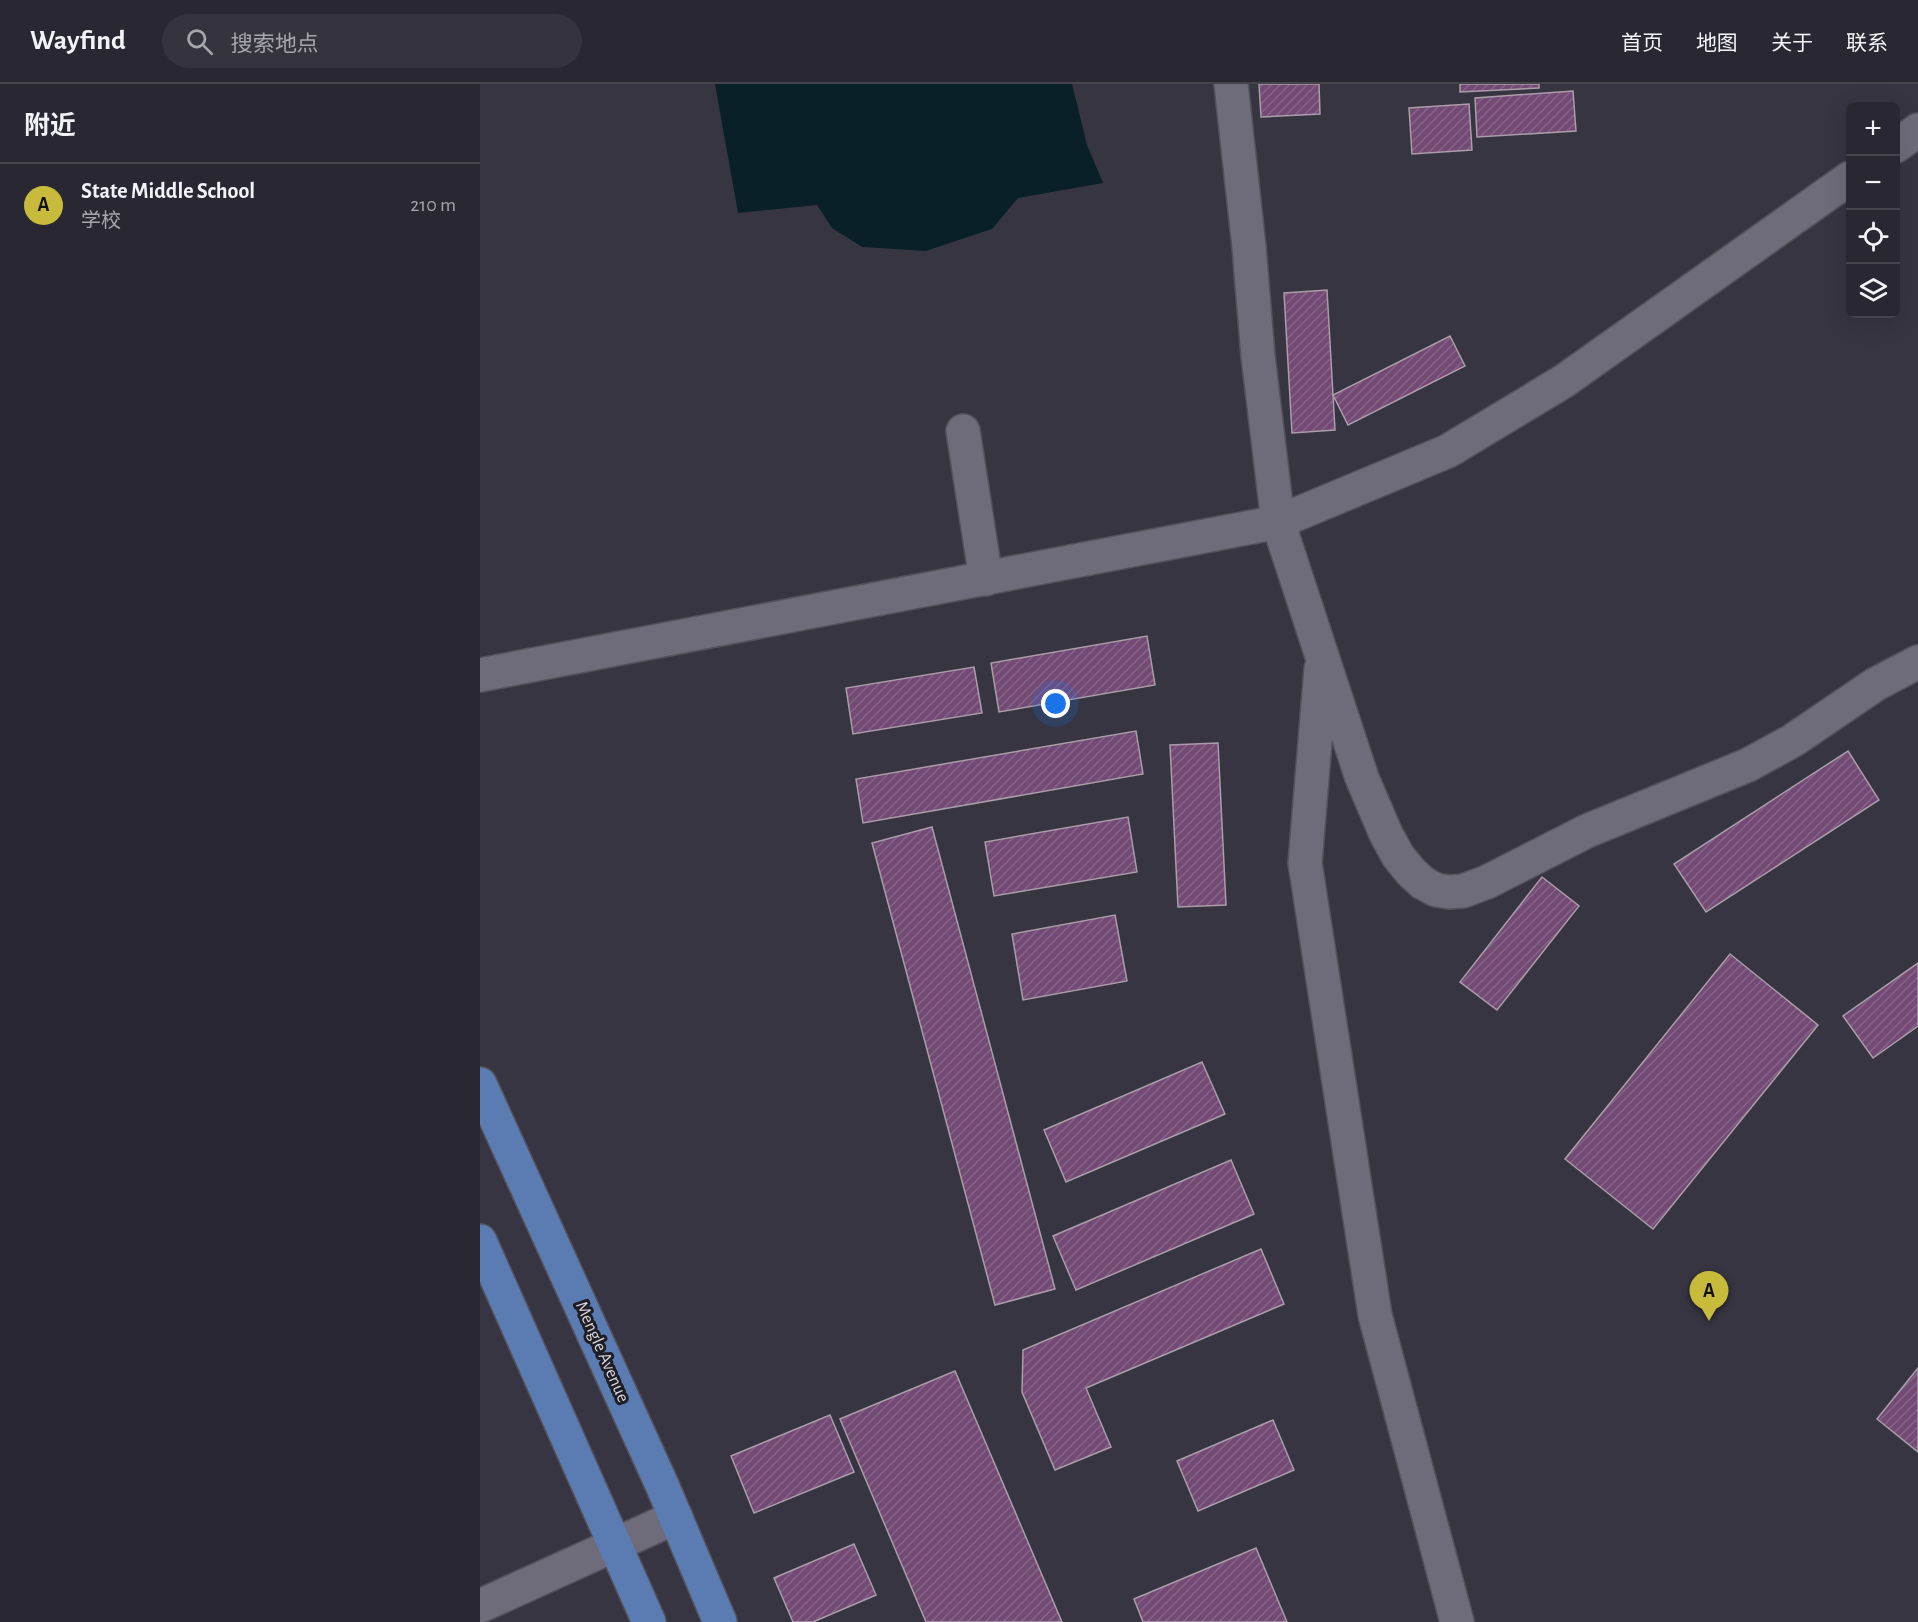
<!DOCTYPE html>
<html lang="zh">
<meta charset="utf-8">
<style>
:root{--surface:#292832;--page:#35343e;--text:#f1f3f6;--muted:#a5a6ac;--line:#45444d;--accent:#c8bb3b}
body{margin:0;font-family:"Alegreya Sans","Noto Sans SC",sans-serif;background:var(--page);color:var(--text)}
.controls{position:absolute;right:18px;top:18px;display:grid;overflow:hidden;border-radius:9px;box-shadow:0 6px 24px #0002}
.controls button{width:54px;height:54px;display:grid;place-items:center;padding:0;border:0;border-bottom:2px solid var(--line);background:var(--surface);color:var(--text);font:30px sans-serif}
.you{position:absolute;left:576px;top:620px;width:21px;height:21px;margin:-15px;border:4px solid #fff;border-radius:50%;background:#1a73e8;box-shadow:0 0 0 9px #1a73e833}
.badge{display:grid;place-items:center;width:39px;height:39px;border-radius:50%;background:var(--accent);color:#111;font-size:20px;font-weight:700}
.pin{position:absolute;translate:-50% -50px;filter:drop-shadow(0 2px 3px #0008)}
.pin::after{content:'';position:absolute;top:32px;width:21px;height:18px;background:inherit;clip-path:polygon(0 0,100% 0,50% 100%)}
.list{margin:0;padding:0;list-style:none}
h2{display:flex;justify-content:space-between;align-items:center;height:78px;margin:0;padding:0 24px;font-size:26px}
h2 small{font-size:20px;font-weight:400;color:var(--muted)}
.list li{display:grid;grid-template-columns:39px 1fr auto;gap:18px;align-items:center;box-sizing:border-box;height:84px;padding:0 24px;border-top:2px solid var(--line)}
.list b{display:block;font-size:22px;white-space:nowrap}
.list p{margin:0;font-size:20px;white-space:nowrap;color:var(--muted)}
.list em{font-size:20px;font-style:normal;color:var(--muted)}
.icon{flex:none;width:33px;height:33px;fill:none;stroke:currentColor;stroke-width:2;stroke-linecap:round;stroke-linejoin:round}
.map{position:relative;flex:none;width:1438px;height:1538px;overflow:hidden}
header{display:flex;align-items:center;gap:36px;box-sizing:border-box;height:84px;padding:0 30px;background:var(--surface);border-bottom:2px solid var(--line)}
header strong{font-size:28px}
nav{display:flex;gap:33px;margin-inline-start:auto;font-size:21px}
.search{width:420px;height:54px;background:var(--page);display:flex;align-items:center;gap:15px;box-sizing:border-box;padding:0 21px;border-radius:33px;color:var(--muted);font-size:22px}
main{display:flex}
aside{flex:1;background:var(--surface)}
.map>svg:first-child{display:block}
</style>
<header>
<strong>Wayfind</strong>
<div class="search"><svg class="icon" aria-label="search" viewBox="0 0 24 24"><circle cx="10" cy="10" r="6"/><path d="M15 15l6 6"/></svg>搜索地点</div>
<nav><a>首页</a><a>地图</a><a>关于</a><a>联系</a></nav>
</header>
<main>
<aside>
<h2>附近<small></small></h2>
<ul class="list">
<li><span class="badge">A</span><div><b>State Middle School</b><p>学校</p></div><em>210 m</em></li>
</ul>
</aside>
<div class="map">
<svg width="1438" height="1538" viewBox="0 0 1438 1538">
<defs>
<pattern id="building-hatch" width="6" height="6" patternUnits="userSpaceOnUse" patternTransform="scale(1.5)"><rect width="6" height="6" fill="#734a74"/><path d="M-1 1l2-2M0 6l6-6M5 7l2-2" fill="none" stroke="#866388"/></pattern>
</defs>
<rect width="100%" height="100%" fill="#373542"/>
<path fill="#092028" d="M235,0H592L607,61L623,99L538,114L512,145L446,167L382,163L352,144L337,121L258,129Z"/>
<g fill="url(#building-hatch)" stroke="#aa9da9" stroke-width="1.5">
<path d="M779,0H839L840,30L781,33Z"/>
<path d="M980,0H1059V4L980,8Z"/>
<path d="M1093,7L1096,47L997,53L995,14Z"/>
<path d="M989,20L992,66L932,70L929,24Z"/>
<path d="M847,206L855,346L812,349L804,209Z"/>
<path d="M970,252L985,282L868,341L853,311Z"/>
<path d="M667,552L675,601L519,628L511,579Z"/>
<path d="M494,583L502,629L373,650L366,604Z"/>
<path d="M656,647L663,690L383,739L376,695Z"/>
<path d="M738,659L746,821L698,823L690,661Z"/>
<path d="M1368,667L1399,716L1226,828L1194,780Z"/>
<path d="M648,733L657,788L514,812L505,758Z"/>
<path d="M452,743L575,1205L515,1221L392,759Z"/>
<path d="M1062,793L1099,822L1017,926L980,898Z"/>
<path d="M635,831L647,897L543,916L532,850Z"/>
<path d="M1250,870L1338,941L1173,1145L1085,1075Z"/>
<path d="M1438,879V942L1393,974L1363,932Z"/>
<path d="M722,978L745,1030L586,1098L564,1046Z"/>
<path d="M751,1076L774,1130L596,1206L573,1152Z"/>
<path d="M781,1165L804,1220L606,1304L631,1363L575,1386L542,1308L543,1266Z"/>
<path d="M1438,1284V1368L1397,1335Z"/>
<path d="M475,1287L582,1538H446L360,1335Z"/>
<path d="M350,1331L374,1388L274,1429L251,1372Z"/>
<path d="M793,1336L814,1386L718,1427L697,1377Z"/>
<path d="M374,1460L396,1511L333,1538H313L294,1494Z"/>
<path d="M776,1464L807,1538H663L654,1515Z"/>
</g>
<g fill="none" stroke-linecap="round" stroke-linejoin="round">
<g stroke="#53515c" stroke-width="36">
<g id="minor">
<path d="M751,0L769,163L778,272L798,438L882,694L906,750L918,772L931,788L943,799L956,806L969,808L983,807L1007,798L1107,747L1268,681L1312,657L1396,600L1438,578"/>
<path d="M1416,62L1438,46"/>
<path d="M483,347L506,495"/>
<path d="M841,585L825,779L895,1231L977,1538"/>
<path d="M0,591L798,438L968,367L1084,297L1370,94"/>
<path d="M0,1522L196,1433"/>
</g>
</g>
<g stroke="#53515c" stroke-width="36">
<g id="major">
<path d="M0,1000L182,1401L240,1538"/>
<path d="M0,1157L169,1538"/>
</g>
</g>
<use href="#minor" stroke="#6e6c7a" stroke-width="33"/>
<use href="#major" stroke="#5b7cb2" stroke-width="33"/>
</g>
<g text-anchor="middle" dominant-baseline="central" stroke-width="6" stroke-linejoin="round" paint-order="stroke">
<g font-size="18" fill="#d8d7e0" stroke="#1e1e24">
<text transform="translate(122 1268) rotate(66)">Mengle Avenue</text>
</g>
</g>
</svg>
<div class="controls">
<button>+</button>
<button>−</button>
<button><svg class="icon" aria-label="locate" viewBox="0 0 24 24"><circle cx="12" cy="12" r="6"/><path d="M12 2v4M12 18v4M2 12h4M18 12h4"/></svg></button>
<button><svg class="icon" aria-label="layers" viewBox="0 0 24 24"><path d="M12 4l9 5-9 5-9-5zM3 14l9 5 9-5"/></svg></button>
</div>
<div class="you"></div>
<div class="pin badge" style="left:1229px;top:1237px">A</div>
</div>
</main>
